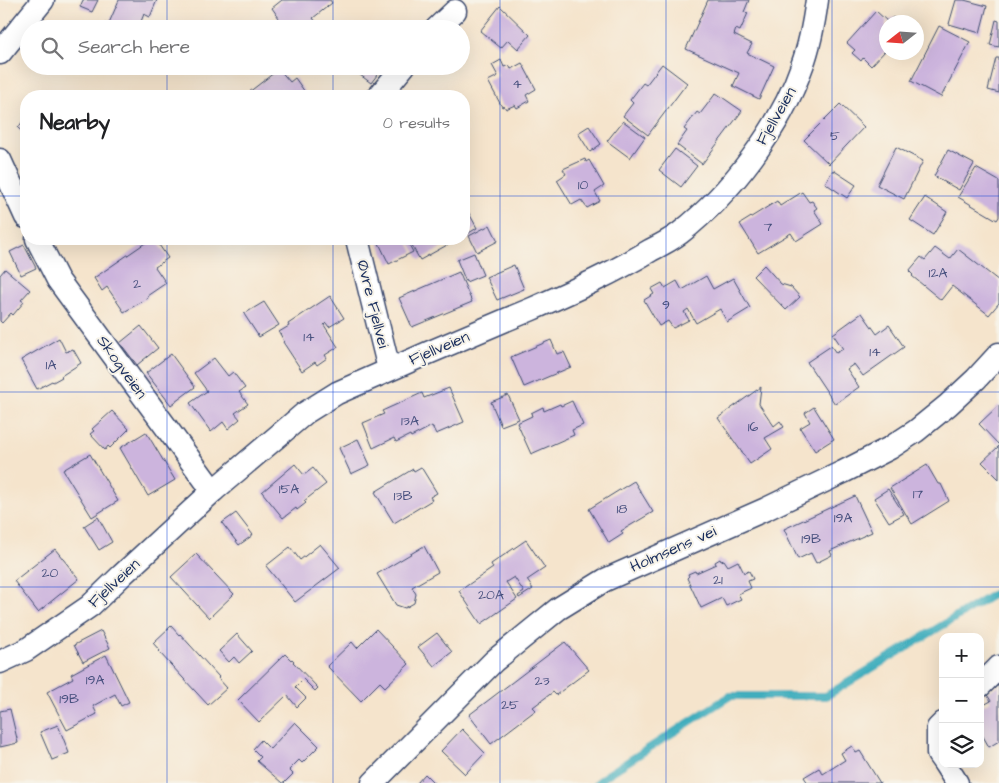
<!DOCTYPE html>
<meta charset="utf-8">
<style>
:root{--surface:#fff;--page:#f2f2f2;--text:#202124;--muted:#757577;--line:#e0e0e0}
body{margin:0;font-family:"Architects Daughter",sans-serif;background:var(--page);color:var(--text)}
.controls{position:absolute;right:15px;bottom:15px;display:grid;overflow:hidden;border-radius:10px;box-shadow:0 5px 20px #0002}
.controls button{width:45px;height:45px;display:grid;place-items:center;padding:0;border:0;border-bottom:1px solid var(--line);background:var(--surface);color:var(--text);font:25px sans-serif}
.compass{position:absolute;left:879px;top:15px;width:45px;height:45px;border-radius:50%;background:var(--surface);box-shadow:0 5px 20px #0002;rotate:253deg}
.list{margin:0;padding:0;list-style:none}
h2{display:flex;justify-content:space-between;align-items:center;height:65px;margin:0;padding:0 20px;font-size:21px}
h2 small{font-size:16px;font-weight:400;color:var(--muted)}
.icon{flex:none;width:28px;height:28px;fill:none;stroke:currentColor;stroke-width:2;stroke-linecap:round;stroke-linejoin:round}
.map{position:relative;flex:none;width:999px;height:783px;overflow:hidden}
.search{position:absolute;background:var(--surface);box-shadow:0 5px 20px #0002;left:20px;top:20px;width:450px;height:55px;display:flex;align-items:center;gap:12px;box-sizing:border-box;padding:0 18px;border-radius:28px;color:var(--muted);font-size:19px}
.panel{position:absolute;background:var(--surface);box-shadow:0 5px 20px #0002;left:20px;top:90px;width:450px;height:155px;border-radius:20px}
.map>svg:first-child{display:block}
</style>
<div class="map">
<svg width="999" height="783" viewBox="0 0 999 783">
<rect width="100%" height="100%" fill="#f7f3e8"/>
<filter id="ink" filterUnits="userSpaceOnUse"><feTurbulence type="fractalNoise" baseFrequency=".02" numOctaves="2"/><feDisplacementMap in="SourceGraphic" scale="10" xChannelSelector="R" yChannelSelector="G"/><feConvolveMatrix kernelMatrix="1 2 1 2 8 2 1 2 1" color-interpolation-filters="sRGB"/></filter>
<filter id="wash" filterUnits="userSpaceOnUse"><feTurbulence type="fractalNoise" baseFrequency=".0096" numOctaves="4" result="noise"/><feDisplacementMap in="SourceGraphic" scale="20" xChannelSelector="R" yChannelSelector="G"/><feGaussianBlur stdDeviation="1.12" result="paint"/><feColorMatrix in="noise" values="0 0 0 0 0 0 0 0 0 0 0 0 0 0 0 0 0 1.4 0 .05"/><feComposite in="paint" operator="in"/></filter>
<g filter="url(#wash)">
<rect width="100%" height="100%" fill="#f5e4cc"/>
<g fill="none" stroke-linecap="round" stroke-linejoin="round">
<path stroke="#3fadbd" stroke-width="8" d="M597,783L607,775L730,696H826L999,591"/>
</g>
<g id="blocks">
<g fill="#ccb4dd">
<path d="M83,0H98L92,12L80,7Z"/>
<path d="M119,0H157L150,17L144,14L138,29H103L105,23L111,26L112,24L109,23Z"/>
<path d="M282,0H330L332,3L313,18L316,22L308,28L306,25L300,29H287L285,26L279,29L274,22L279,18L272,8Z"/>
<path d="M708,0H749L744,12L748,13L740,31L736,29L734,35L752,44L747,53L774,66L759,99L733,86L739,73L686,49Z"/>
<path d="M956,0H964L987,6L980,33L949,24Z"/>
<path d="M500,6L530,35L518,49L508,40L501,48L480,31Z"/>
<path d="M876,11L888,22L893,17L898,22H886V50L871,66L863,58L861,61L852,53L855,50L847,43Z"/>
<path d="M996,20L999,21V47L990,45Z"/>
<path d="M939,26L970,42L941,97L911,81Z"/>
<path d="M996,58H999V93L988,90Z"/>
<path d="M501,60L504,67L509,65L511,69L522,63L536,89L526,95L529,101L517,108L515,105L506,109L504,106L502,107L488,81L498,76L492,65Z"/>
<path d="M662,64L687,83L648,135L623,116L633,103L630,100L643,83L646,85Z"/>
<path d="M360,66H384L371,83L356,72Z"/>
<path d="M279,69L290,82L295,78L305,92L299,96H244Z"/>
<path d="M716,93L742,111L702,164L677,145L687,131L684,129L697,112L700,114Z"/>
<path d="M840,104L864,127L829,164L804,140Z"/>
<path d="M26,117V135L18,128Z"/>
<path d="M623,121L645,137L630,158L607,141Z"/>
<path d="M589,126L601,144L590,152L578,133Z"/>
<path d="M896,147L923,161L904,199L877,185Z"/>
<path d="M675,149L697,166L681,187L659,170Z"/>
<path d="M948,150L974,164L959,190L934,176Z"/>
<path d="M585,159L586,162L589,160L604,186L595,192L600,201L587,208L581,200L572,205L557,180L566,174L563,169Z"/>
<path d="M976,168L999,181V217L997,220L958,197Z"/>
<path d="M833,170L856,185L847,198L825,183Z"/>
<path d="M802,192L809,202L812,201L817,208L814,210L823,224L796,241L791,233L758,253L740,224L777,201L780,206Z"/>
<path d="M925,197L947,212L933,235L910,220Z"/>
<path d="M464,204L477,228L464,236Z"/>
<path d="M490,225L498,241L477,252L469,236Z"/>
<path d="M151,239H155L168,258L155,267L166,283L147,296L148,298L124,312L107,287L102,291L94,278Z"/>
<path d="M377,239H406L413,252L389,264Z"/>
<path d="M408,239H458L420,260Z"/>
<path d="M24,245L36,268L21,275L10,252Z"/>
<path d="M935,248L950,259L958,249L999,281V303L989,315L952,286L941,300L912,276L913,275L909,271L921,257L925,260Z"/>
<path d="M474,253L483,275L466,282L457,260Z"/>
<path d="M514,265L524,289L497,300L486,277Z"/>
<path d="M764,265L781,284L791,287L800,297L786,310L753,276Z"/>
<path d="M5,269L30,290L21,300L24,302L13,315L11,313L2,323L0,321V275Z"/>
<path d="M459,272L472,302L412,327L399,298Z"/>
<path d="M706,276L713,289L733,278L750,308L727,322L720,309L696,323L688,309L684,312L689,320L673,328L668,321L659,326L644,300L654,294L651,289L662,283L665,288L677,281L682,290Z"/>
<path d="M330,296L344,318L329,327L326,323L324,325L338,347L325,355L327,358L317,365L315,362L302,371L283,342L284,341L279,332L289,326L288,324Z"/>
<path d="M264,302L279,325L259,337L244,314Z"/>
<path d="M862,313L877,334L889,325L904,347L863,376L854,364L847,369L859,387L835,404L807,362L831,346L836,353L843,349L833,334Z"/>
<path d="M141,326L158,348L137,365L120,343Z"/>
<path d="M59,338L66,352L73,349L81,363L61,376L62,377L53,382L52,381L37,389L21,360Z"/>
<path d="M551,340L557,354L564,352L571,367L524,387L511,357Z"/>
<path d="M171,354L195,387L171,405L146,373Z"/>
<path d="M214,358L228,376L233,372L245,388L239,392L248,404L235,413L240,419L228,429L223,422L211,432L190,403L207,391L194,373Z"/>
<path d="M761,387L759,404L774,426L780,421L784,427L765,438L772,449L750,464L718,418Z"/>
<path d="M449,388L464,422L436,434L432,426L411,437L410,435L396,442L394,438L373,448L363,423L384,414L382,411L422,393L424,398Z"/>
<path d="M508,395L519,419L501,426L491,402Z"/>
<path d="M572,401L583,425L572,430L574,435L531,454L517,423L532,416L531,413L543,407L544,411L560,404L561,406Z"/>
<path d="M999,405V445L979,424Z"/>
<path d="M814,407L834,439L815,451L800,428L810,422L805,413Z"/>
<path d="M112,411L129,429L110,448L108,446L105,450L90,434L94,431L92,429Z"/>
<path d="M146,432L175,480L148,496L120,448Z"/>
<path d="M358,439L370,465L351,474L339,448Z"/>
<path d="M999,446V479L982,462Z"/>
<path d="M90,454L118,501L92,517L63,470Z"/>
<path d="M295,464L304,475L313,468L326,484L304,501L306,503L297,510L296,508L283,518L262,492Z"/>
<path d="M927,465L938,484H941L949,501L912,524L890,488Z"/>
<path d="M421,467L437,493L430,497L432,500L394,523L375,492L413,469L414,471Z"/>
<path d="M634,481L653,512L621,531L623,534L609,543L589,509Z"/>
<path d="M888,489L904,514L889,522L874,498Z"/>
<path d="M855,496L872,532L830,551L832,555L816,563L811,553L798,559L784,529Z"/>
<path d="M236,513L253,535L239,545L222,523Z"/>
<path d="M98,517L112,542L99,550L84,526Z"/>
<path d="M526,540L545,568L527,580L533,589L519,598L518,596L524,592L514,577L506,582L517,599L481,624L459,591L493,568L491,564Z"/>
<path d="M320,544L340,568L295,602L266,566L290,547L300,560Z"/>
<path d="M424,546L438,572L412,587L416,594L414,603L405,608L396,605L377,574Z"/>
<path d="M55,549L79,579L38,612L14,581Z"/>
<path d="M196,554L234,594L209,618L171,577Z"/>
<path d="M720,559L721,561L724,560L728,566L738,561L744,573L749,571L753,579L748,581L751,588L738,594L741,599L726,606L722,598L701,608L687,578L689,576L688,574L695,571L696,573L716,564L715,562Z"/>
<path d="M171,626L179,635L180,634L219,677L218,678L227,688L208,705L159,652L160,651L153,643Z"/>
<path d="M376,629L409,664L385,687L380,682L361,701L327,666L352,642L357,648Z"/>
<path d="M101,631L110,648L83,662L74,645Z"/>
<path d="M437,633L452,652L434,666L418,647Z"/>
<path d="M237,634L252,651L239,663L234,657L229,662L219,651Z"/>
<path d="M565,642L589,670L556,695L553,692L533,707L536,710L491,744L469,715Z"/>
<path d="M285,654L291,660L292,659L294,661L293,662L318,688L315,691L303,679L295,687L306,698L297,707L287,695L259,722L238,700Z"/>
<path d="M106,655L129,702L121,706L115,694L93,706L97,714L67,730L47,692L73,678L71,674Z"/>
<path d="M999,685V741L989,747L980,731V707L991,701L986,693Z"/>
<path d="M10,709L18,743L0,747V711Z"/>
<path d="M295,722L319,746L302,763L299,760L289,770L293,774L284,783H282L257,761L261,757L253,749L261,740L270,749Z"/>
<path d="M58,725L69,753L52,760L40,732Z"/>
<path d="M462,729L485,753L465,774L441,751Z"/>
<path d="M852,746L856,753L860,751L880,783H808L804,777L819,768L823,774L845,760L841,753Z"/>
<path d="M425,774L434,783H417Z"/>
</g>
</g>
</g>
<g filter="url(#ink)">
<use href="#blocks" fill-opacity="0" stroke="#3c4a6e" stroke-width="1"/>
<g fill="none" stroke-linecap="round" stroke-linejoin="round">
<g stroke="#3c4a6e" stroke-width="25">
<g id="minor">
<path d="M436,29L455,11"/>
<path d="M0,53L43,0"/>
<path d="M379,96L404,66"/>
<path d="M0,160L26,217"/>
<path d="M37,239L58,280L213,491"/>
<path d="M357,239L389,369"/>
<path d="M0,662L26,650L90,606L122,575L213,491L305,413L337,393C402,364 467,336 532,309C573,291 613,273 651,250C661,245 672,239 680,233C731,193 781,127 802,66C810,45 814,22 817,0"/>
<path d="M980,686L999,667"/>
<path d="M943,723L938,728V754L943,761"/>
<path d="M945,764L957,783"/>
<path d="M373,783L494,661L558,609L605,580L766,509L843,472L890,448L916,431L948,405L976,379L999,354"/>
</g>
</g>
<use href="#minor" stroke="#fff" stroke-width="22"/>
</g>
</g>
<path fill="none" stroke="#1d4ed8" stroke-width="1" stroke-opacity="0.55" d="M167,0V29M333,0V29M500,0V783M666,0V783M832,0V783M167,66V96M333,66V96M0,196H26M464,196H999M167,239V783M333,239V783M0,392H999M0,587H999"/>
<g text-anchor="middle" dominant-baseline="central" stroke-width="4" stroke-linejoin="round" paint-order="stroke">
<g font-size="14" fill="#47507e">
<text x="517" y="84">4</text>
<text x="835" y="136">5</text>
<text x="583" y="185">10</text>
<text x="768" y="227">7</text>
<text x="938" y="273">12A</text>
<text x="137" y="284">2</text>
<text x="666" y="305">9</text>
<text x="309" y="337">14</text>
<text x="875" y="352">14</text>
<text x="51" y="365">1A</text>
<text x="410" y="421">13A</text>
<text x="753" y="427">16</text>
<text x="289" y="489">15A</text>
<text x="918" y="494">17</text>
<text x="403" y="496">13B</text>
<text x="622" y="509">18</text>
<text x="843" y="518">19A</text>
<text x="811" y="539">19B</text>
<text x="50" y="573">20</text>
<text x="718" y="580">21</text>
<text x="491" y="595">20A</text>
<text x="95" y="680">19A</text>
<text x="542" y="681">23</text>
<text x="69" y="699">19B</text>
<text x="510" y="705">25</text>
</g>
<g font-size="16" fill="#1b2f5e" stroke="#f7f3e8">
<text transform="translate(776 116) rotate(-60)">Fjellveien</text>
<text transform="translate(373 304) rotate(76)">Øvre Fjellvei</text>
<text transform="translate(439 348) rotate(-23)">Fjellveien</text>
<text transform="translate(122 367) rotate(54)">Skogveien</text>
<text transform="translate(673 549) rotate(-24)">Holmsens vei</text>
<text transform="translate(114 583) rotate(-43)">Fjellveien</text>
</g>
</g>
</svg>
<div class="controls">
<button>+</button>
<button>−</button>
<button><svg class="icon" aria-label="layers" viewBox="0 0 24 24"><path d="M12 4l9 5-9 5-9-5zM3 14l9 5 9-5"/></svg></button>
</div>
<svg class="compass" viewBox="-18 -18 36 36"><path d="M0-13l5 13h-10z" fill="#e53935"/><path d="M0 13l5-13h-10z" fill="#757577"/></svg>
<div class="search"><svg class="icon" aria-label="search" viewBox="0 0 24 24"><circle cx="10" cy="10" r="6"/><path d="M15 15l6 6"/></svg>Search here</div>
<section class="panel">
<h2>Nearby<small>0 results</small></h2>
<ul class="list">
</ul>
</section>
</div>
